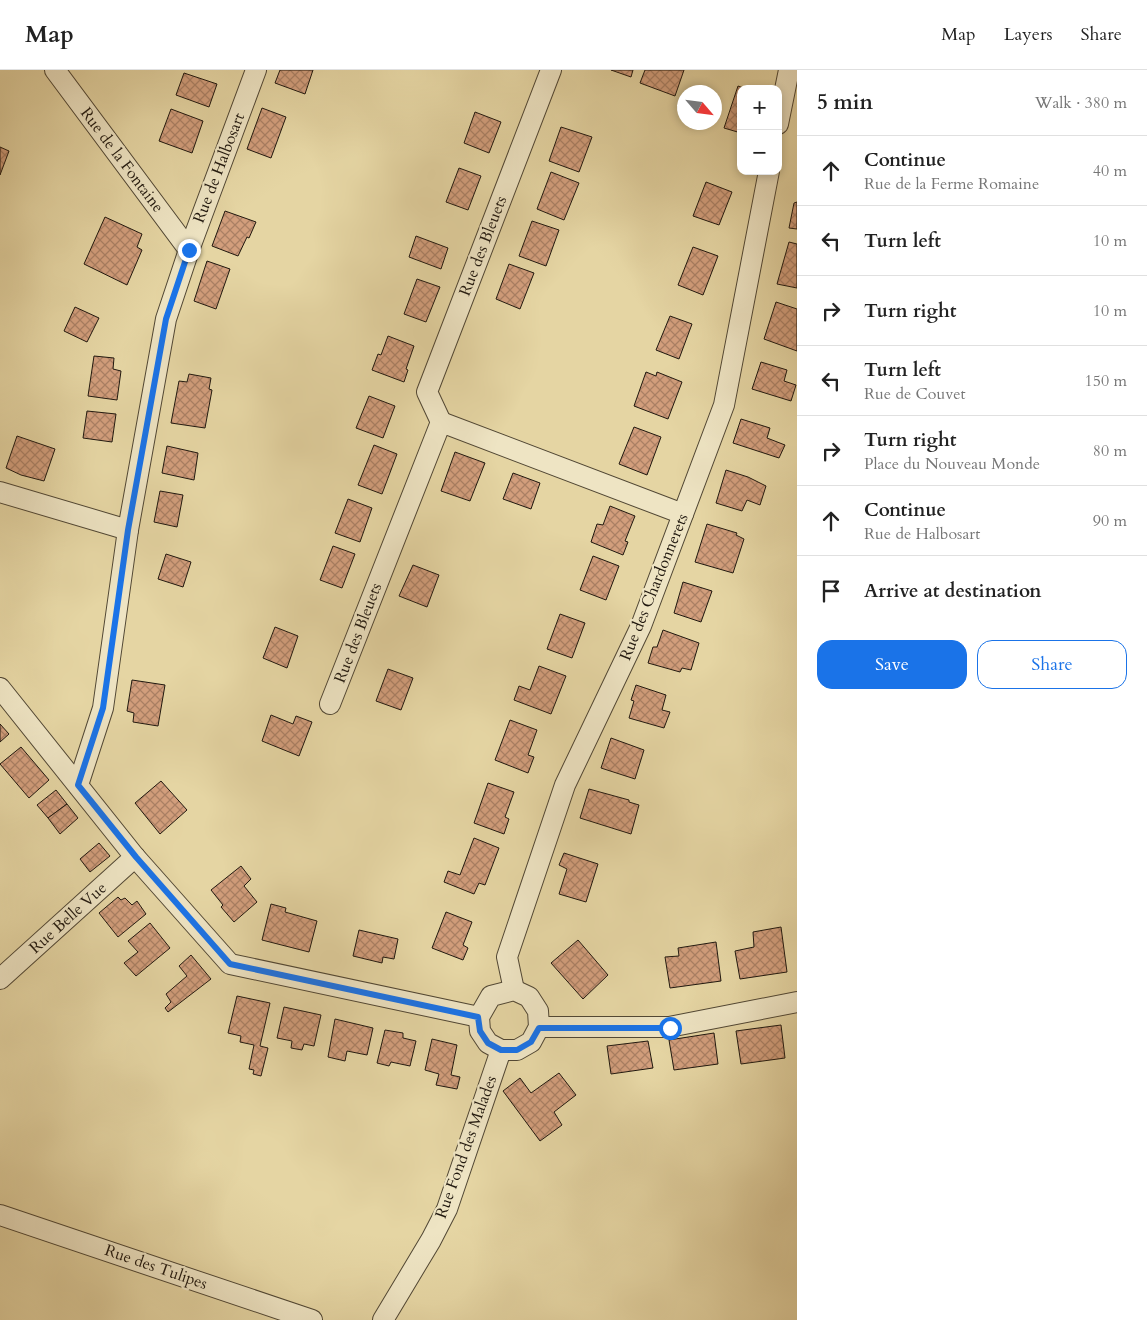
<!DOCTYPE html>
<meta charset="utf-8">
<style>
:root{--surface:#fff;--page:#f6f6f6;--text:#222;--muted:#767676;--line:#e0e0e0;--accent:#1a73e8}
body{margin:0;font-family:Cardo,serif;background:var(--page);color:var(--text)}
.controls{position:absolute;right:15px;top:15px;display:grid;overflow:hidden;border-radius:10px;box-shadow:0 2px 8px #0003}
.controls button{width:45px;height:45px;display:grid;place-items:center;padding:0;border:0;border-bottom:1px solid var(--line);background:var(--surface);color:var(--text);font:25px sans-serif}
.compass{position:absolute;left:677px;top:15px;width:45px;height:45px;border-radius:50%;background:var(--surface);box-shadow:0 2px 8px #0003;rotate:118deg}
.stop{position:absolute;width:15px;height:15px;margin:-11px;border:4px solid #1a73e8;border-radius:50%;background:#fff}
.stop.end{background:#1a73e8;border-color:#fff;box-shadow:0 1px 5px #0008}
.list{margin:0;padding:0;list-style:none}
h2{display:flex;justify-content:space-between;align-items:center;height:65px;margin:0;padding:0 20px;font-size:21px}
h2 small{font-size:16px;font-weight:400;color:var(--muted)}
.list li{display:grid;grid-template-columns:32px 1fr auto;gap:15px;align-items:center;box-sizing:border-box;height:70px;padding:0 20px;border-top:1px solid var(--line)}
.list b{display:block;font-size:19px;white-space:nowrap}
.list p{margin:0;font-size:16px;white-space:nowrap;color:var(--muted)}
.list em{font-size:16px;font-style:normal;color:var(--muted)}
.actions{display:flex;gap:10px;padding:15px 20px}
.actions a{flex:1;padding:11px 0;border:1px solid var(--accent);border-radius:15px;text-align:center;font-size:18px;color:var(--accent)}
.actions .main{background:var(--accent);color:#fff}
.icon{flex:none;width:28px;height:28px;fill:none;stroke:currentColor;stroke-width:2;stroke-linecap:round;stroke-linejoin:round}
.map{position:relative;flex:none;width:797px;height:1250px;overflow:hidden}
header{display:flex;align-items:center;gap:30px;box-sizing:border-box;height:70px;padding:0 25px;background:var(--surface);border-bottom:1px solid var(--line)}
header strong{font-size:24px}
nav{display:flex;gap:28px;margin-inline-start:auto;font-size:18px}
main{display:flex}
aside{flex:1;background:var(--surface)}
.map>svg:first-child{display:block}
</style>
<header>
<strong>Map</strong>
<nav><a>Map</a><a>Layers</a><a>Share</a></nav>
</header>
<main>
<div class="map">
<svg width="797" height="1250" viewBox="0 0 797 1250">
<defs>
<pattern id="building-cross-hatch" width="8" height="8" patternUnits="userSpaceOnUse" patternTransform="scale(1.25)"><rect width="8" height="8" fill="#d29e7c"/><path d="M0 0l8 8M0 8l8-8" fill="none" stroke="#aa8064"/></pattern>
</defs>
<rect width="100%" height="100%" fill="#e5d5a3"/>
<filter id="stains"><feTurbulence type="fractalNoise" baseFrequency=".004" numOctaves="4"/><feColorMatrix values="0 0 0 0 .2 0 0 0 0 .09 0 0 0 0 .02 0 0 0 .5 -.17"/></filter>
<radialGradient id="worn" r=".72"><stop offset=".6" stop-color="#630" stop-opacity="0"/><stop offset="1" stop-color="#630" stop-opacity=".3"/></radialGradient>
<g fill="url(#building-cross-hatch)" stroke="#20180f">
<path d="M280,0H313L305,24L275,13Z"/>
<path d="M611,0H633L631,7Z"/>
<path d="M645,0H684L675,26L640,13Z"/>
<path d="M184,3L217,14L209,37L176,25Z"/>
<path d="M738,16L746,19H741V63L724,58Z"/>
<path d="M262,38L286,47L271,88L247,79Z"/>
<path d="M171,39L203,51L192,83L159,71Z"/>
<path d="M475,42L501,52L489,83L464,73Z"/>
<path d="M561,57L592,67L579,102L549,91Z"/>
<path d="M0,77L9,81L0,105Z"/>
<path d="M459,98L481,106L468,140L446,132Z"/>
<path d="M551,102L579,113L564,150L537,139Z"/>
<path d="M706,112L732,122L719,155L693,146Z"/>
<path d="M797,132V159L789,158L794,133Z"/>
<path d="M225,141L256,152L249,168L247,167L238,186L212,176Z"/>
<path d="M105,147L142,164L137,177L142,180L127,215L84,194Z"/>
<path d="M532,151L559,160L546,196L519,186Z"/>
<path d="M416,166L448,178L441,199L409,187Z"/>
<path d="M789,172L797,174V218L777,214Z"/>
<path d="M693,177L718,186L703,225L678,215Z"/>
<path d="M207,191L230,199L216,239L194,231Z"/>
<path d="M509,194L534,203L520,239L496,229Z"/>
<path d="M417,209L440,217L426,252L404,244Z"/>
<path d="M776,232L797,239V281L764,269Z"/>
<path d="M75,237L99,248L87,272L64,261Z"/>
<path d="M670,246L692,254L679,289L656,280Z"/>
<path d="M388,266L414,276L406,299L408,300L404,312L372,300L378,284L381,285Z"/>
<path d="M94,286L114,288L113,299L121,301L117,330L88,326Z"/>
<path d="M761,292L787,300L784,311L796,315L791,331L752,319Z"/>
<path d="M646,302L656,306L657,302L682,312L668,349L634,336Z"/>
<path d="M189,304L211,308L209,319L212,320L205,358L171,353L179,311L187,312Z"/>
<path d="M369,326L395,336L383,368L356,358Z"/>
<path d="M87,341L116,344L112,372L83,368Z"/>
<path d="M741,349L770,358L767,368L785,375L779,388L733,373Z"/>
<path d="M634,357L661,367L647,405L619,394Z"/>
<path d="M17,366L55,379L44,411L21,405L6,398Z"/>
<path d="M374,375L397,384L382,424L358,415Z"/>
<path d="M167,376L198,383L194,410L162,403Z"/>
<path d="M455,382L485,393L470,431L441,421Z"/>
<path d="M726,400L748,407L766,416L760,435L747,430L742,441L716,433Z"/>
<path d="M513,403L540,413L531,439L503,429Z"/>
<path d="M160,421L183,425L177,457L154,452Z"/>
<path d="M348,429L372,438L360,472L335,463Z"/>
<path d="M610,436L635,446L625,471L628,472L623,485L591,472L597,454L603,455Z"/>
<path d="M707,454L737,463L736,465L744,469L733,503L695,492Z"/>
<path d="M333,476L355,484L342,518L320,510Z"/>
<path d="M166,484L191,492L183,517L158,509Z"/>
<path d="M593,486L619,496L606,530L580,520Z"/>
<path d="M413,495L439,505L427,537L399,526Z"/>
<path d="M683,512L712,521L701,552L674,543Z"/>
<path d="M560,544L585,553L572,588L547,579Z"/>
<path d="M275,557L298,566L287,598L263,588Z"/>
<path d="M663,560L699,573L691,600L682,598L680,602L648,593L653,577H657Z"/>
<path d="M539,596L566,606L551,644L514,630L519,616L530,620Z"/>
<path d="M388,599L413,608L401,640L376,631Z"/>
<path d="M132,610L165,615L158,656L133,652L134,643L127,641Z"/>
<path d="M636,615L666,625L662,640L670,642L664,658L629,648L634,631L631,630Z"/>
<path d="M271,645L293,654L296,646L312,652L299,686L262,671Z"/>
<path d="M510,650L537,660L528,685L534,687L528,703L495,690Z"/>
<path d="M0,654L9,664L0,672Z"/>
<path d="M611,668L644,680L635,709L601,698Z"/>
<path d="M21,677L49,710L29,728L0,694Z"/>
<path d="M161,711L187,740L160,764L135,733Z"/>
<path d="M488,713L514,722L505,747L509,749L504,764L474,753Z"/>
<path d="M589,719L629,730V732L639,735L631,764L580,748Z"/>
<path d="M56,720L67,734L48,748L37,735Z"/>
<path d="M67,734L78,748L60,764L48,748Z"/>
<path d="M474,768L499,778L485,815L479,813L474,824L444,812L448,801L460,805Z"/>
<path d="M99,773L110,786L90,802L80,789Z"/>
<path d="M564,783L598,794L586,832L559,824L567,799L559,795Z"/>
<path d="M241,796L251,809L244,816L257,832L234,852L221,837L223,835L211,820Z"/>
<path d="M118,827L121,830L125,828L132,835L137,831L146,844L118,867L99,843Z"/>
<path d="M271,834L286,838L285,842L317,851L309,882L262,870Z"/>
<path d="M446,842L472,852L463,875L468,878L463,890L432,878Z"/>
<path d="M150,853L170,878L136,906L124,893L138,882L128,871Z"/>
<path d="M781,857L787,902L740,909L735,881L754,877L753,862Z"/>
<path d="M359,860L398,869L394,889L383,887L382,893L353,886Z"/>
<path d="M578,870L608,905L583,929L551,893Z"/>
<path d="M716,872L721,911L670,918L665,887L679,886L678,878Z"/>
<path d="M191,885L211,909L168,942L165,938L171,932L166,924L187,906L179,896Z"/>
<path d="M237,926L270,933L260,976L268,978L261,1006L253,1004L254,1000L249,999L254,975L240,972L241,966L228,963Z"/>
<path d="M284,937L321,945L314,976L304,974L302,980L291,978L292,971L277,968Z"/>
<path d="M335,949L373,958L367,985L347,981L345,991L328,987Z"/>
<path d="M781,955L785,988L741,994L736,961Z"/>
<path d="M385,960L403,963V968L416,971L410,996L391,992L389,996L377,993Z"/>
<path d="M714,963L718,994L674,1000L669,970Z"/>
<path d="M432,969L457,975L451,1005L460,1007L457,1019L436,1015L439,1004L425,1000Z"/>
<path d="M648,971L653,998L611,1004L607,976Z"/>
<path d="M559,1003L576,1025L554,1042L562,1055L540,1071L503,1021L520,1008L531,1023Z"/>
</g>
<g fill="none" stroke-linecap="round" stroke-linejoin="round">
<g stroke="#514734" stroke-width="22">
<g id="street">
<path d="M55,0L189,180"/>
<path d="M778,54L789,0"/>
<path d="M441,352L427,322L551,0"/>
<path d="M0,422L128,460"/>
<path d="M0,618L135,787L230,894L479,947"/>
<path d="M330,634L441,352L683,444"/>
<path d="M78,715L103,638L128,460L166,249L189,180L256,0"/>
<path d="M0,909L135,787"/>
<path d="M514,920L507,887L565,715L641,556L724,335L769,101"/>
<path d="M514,920L529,927L538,941L539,957L531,972L517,980H501L488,973L480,961L479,947L491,926Z"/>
<path d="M539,957H669L797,932"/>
<path d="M0,1145L312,1250"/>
<path d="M383,1250L431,1170L447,1139L501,980"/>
</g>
</g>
<use href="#street" stroke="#eee4c3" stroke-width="20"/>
</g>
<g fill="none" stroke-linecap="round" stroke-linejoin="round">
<path stroke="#1a73e8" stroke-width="6" d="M189,180L166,249L128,460L103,638L78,715L136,787L230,894L478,947L480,961L488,973L501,980H517L531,972L539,958H670"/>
</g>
<g text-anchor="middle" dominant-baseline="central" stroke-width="4.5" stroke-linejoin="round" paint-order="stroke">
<g font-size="16" fill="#20180f" stroke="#eee4c3">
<text transform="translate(122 90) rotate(53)">Rue de la Fontaine</text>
<text transform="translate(219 98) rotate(-69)">Rue de Halbosart</text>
<text transform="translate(483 176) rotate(-69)">Rue des Bleuets</text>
<text transform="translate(654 517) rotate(-68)">Rue des Chardonnerets</text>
<text transform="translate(358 563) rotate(-69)">Rue des Bleuets</text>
<text transform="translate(68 848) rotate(-42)">Rue Belle Vue</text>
<text transform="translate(466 1077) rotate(-70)">Rue Fond des Malades</text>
<text transform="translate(156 1197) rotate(19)">Rue des Tulipes</text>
</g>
</g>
<rect width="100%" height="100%" filter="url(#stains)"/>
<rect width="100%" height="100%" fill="url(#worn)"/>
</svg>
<div class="controls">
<button>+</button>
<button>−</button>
</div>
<svg class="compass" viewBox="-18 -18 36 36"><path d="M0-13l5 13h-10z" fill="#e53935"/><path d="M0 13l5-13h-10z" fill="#767676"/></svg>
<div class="stop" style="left:670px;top:958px"></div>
<div class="stop end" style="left:189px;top:180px"></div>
</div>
<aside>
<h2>5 min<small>Walk · 380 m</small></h2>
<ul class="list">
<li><svg class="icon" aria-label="ahead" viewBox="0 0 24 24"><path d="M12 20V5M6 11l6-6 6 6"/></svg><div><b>Continue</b><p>Rue de la Ferme Romaine</p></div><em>40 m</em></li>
<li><svg class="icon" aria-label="left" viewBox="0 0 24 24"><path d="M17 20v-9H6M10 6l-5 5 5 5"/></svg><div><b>Turn left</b></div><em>10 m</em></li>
<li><svg class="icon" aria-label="right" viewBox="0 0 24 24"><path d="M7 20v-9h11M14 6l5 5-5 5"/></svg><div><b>Turn right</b></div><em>10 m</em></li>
<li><svg class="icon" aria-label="left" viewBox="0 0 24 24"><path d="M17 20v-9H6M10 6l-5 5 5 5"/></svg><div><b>Turn left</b><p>Rue de Couvet</p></div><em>150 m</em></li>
<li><svg class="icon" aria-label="right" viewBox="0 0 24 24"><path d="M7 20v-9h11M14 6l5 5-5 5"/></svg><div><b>Turn right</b><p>Place du Nouveau Monde</p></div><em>80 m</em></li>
<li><svg class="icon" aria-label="ahead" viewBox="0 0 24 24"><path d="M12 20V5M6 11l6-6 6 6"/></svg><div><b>Continue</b><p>Rue de Halbosart</p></div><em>90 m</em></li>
<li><svg class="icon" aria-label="arrive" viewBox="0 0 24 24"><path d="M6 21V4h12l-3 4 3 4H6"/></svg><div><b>Arrive at destination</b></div></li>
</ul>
<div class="actions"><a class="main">Save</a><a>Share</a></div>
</aside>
</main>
